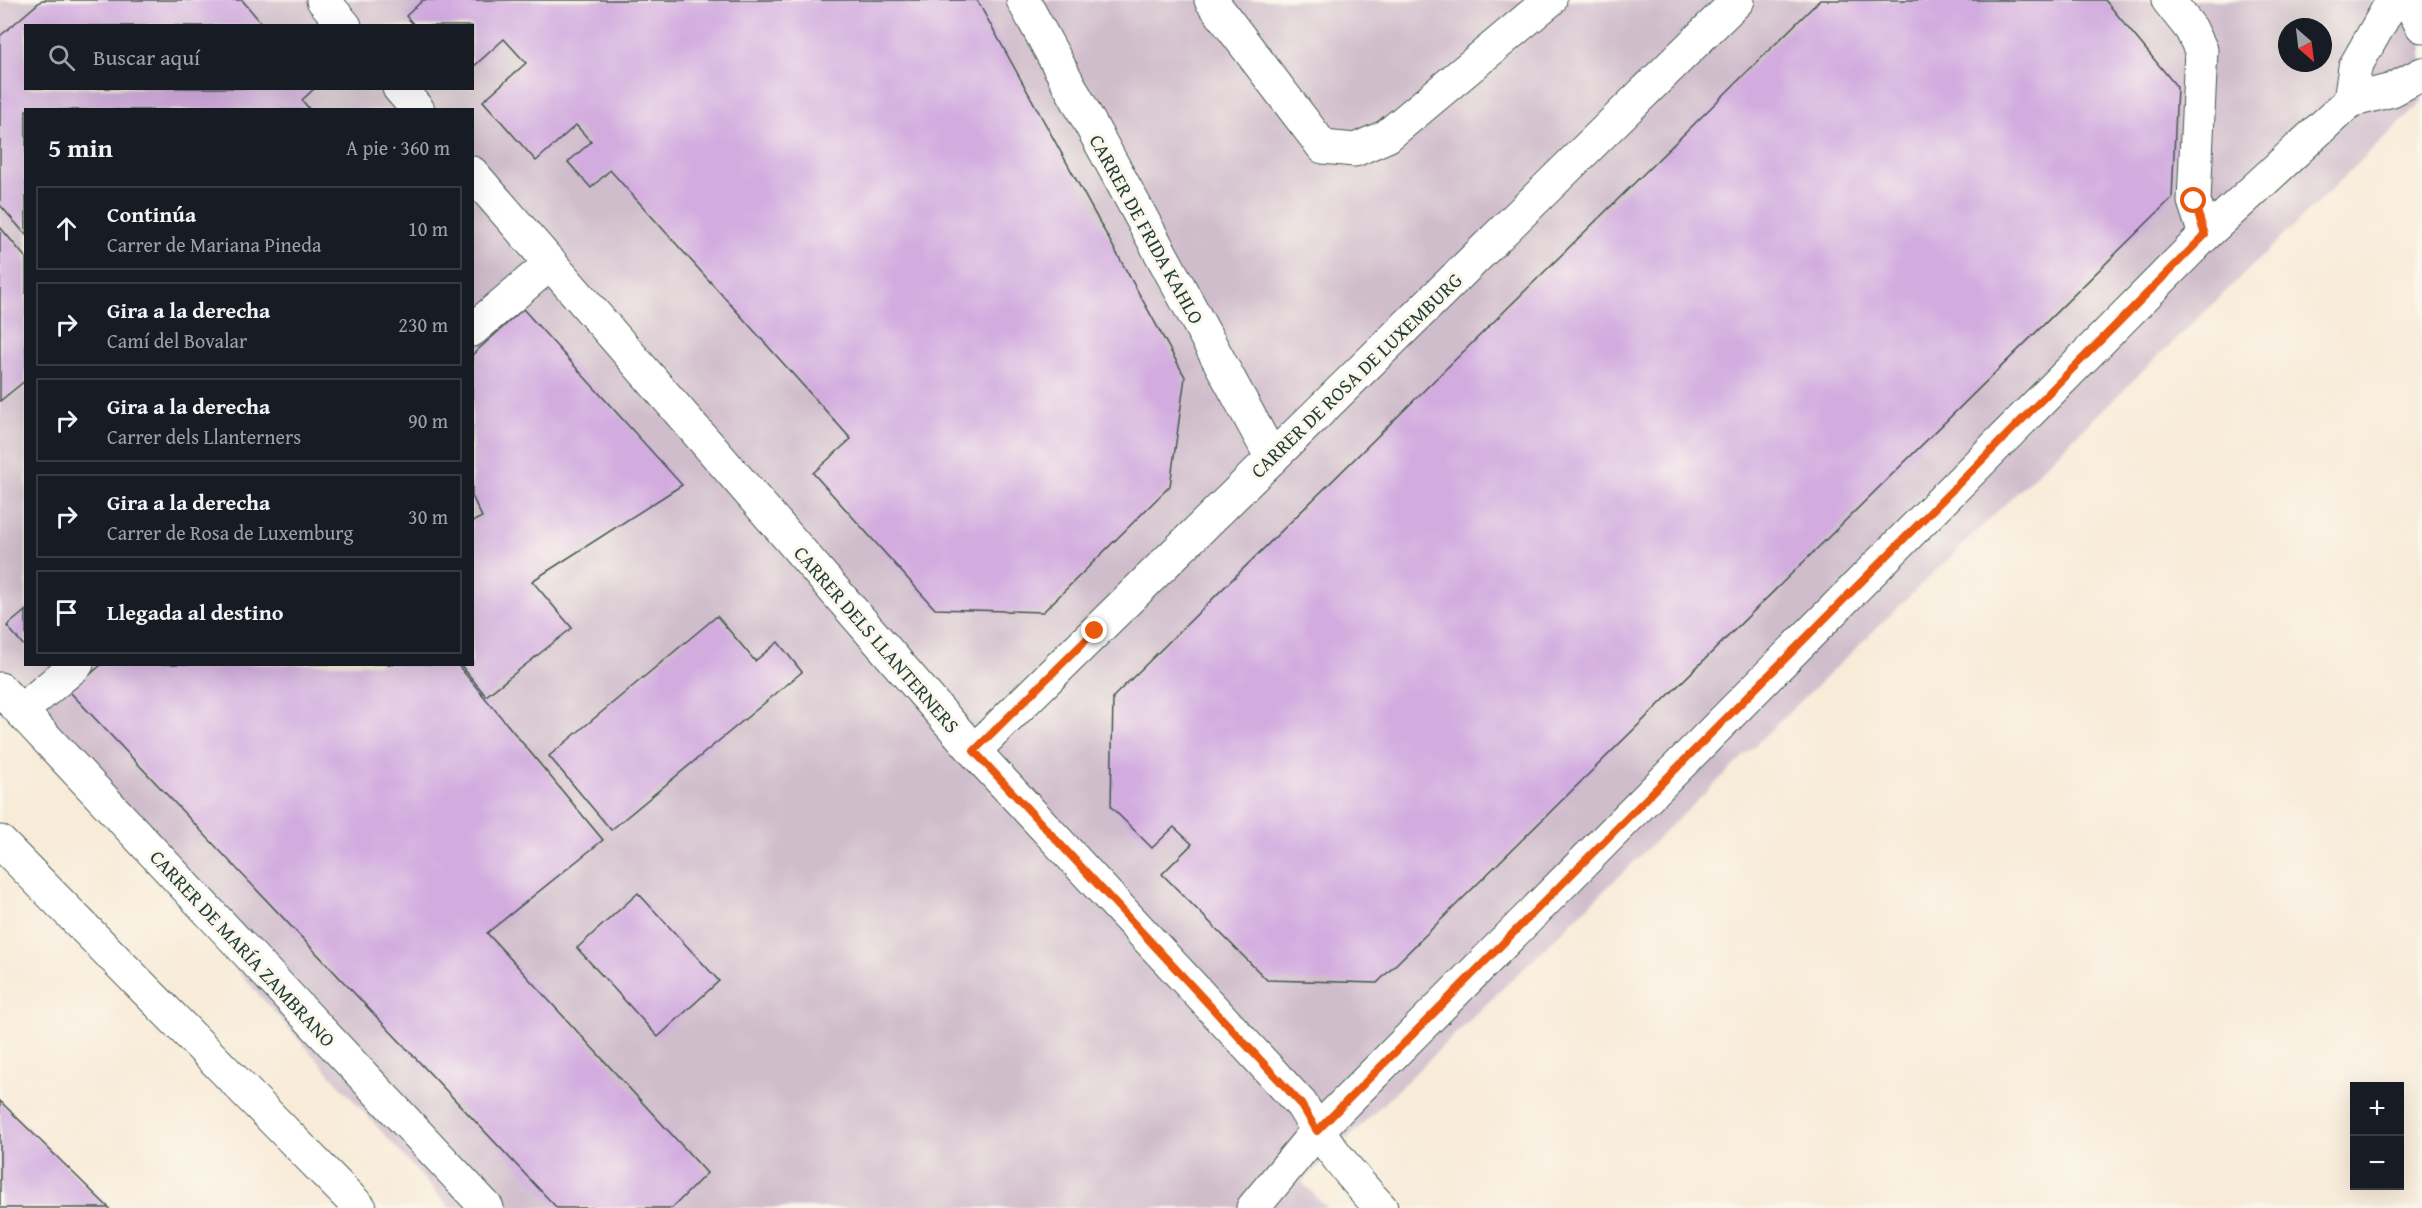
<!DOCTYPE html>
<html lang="es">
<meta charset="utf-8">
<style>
:root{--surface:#171b24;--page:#242831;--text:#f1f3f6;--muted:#9ea1a6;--line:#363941}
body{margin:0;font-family:"Gentium Book Plus",serif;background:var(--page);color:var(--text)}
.controls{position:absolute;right:18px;bottom:18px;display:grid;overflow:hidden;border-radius:0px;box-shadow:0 6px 24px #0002}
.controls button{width:54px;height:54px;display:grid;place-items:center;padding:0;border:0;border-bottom:2px solid var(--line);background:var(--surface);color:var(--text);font:30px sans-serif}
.compass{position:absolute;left:2278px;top:18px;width:54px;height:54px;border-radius:50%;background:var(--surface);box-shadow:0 6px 24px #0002;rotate:152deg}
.stop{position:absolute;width:18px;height:18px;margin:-14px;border:4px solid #ea580c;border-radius:50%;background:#fff}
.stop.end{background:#ea580c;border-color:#fff;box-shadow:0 2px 6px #0008}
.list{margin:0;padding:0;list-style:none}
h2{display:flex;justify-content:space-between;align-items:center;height:78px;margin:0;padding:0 24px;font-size:26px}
h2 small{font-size:20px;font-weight:400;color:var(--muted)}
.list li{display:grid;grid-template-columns:39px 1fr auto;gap:18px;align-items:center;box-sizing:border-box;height:84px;margin:0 12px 12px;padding:0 12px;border:2px solid var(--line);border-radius:0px}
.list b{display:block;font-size:22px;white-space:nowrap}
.list p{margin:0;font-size:20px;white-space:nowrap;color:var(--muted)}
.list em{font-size:20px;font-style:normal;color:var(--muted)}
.icon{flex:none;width:33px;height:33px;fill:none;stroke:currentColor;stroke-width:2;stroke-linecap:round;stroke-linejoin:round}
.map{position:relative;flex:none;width:2422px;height:1208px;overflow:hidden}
.search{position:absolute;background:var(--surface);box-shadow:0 6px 24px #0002;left:24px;top:24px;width:450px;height:66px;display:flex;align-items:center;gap:15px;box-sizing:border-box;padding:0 21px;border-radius:0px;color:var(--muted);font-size:22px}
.panel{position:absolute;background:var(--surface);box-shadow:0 6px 24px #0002;left:24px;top:108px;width:450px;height:558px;border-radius:0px}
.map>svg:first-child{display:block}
</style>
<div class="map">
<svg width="2422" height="1208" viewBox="0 0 2422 1208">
<rect width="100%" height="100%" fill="#fbf7ec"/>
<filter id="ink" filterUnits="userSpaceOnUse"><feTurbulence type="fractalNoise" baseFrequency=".0167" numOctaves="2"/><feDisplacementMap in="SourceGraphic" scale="12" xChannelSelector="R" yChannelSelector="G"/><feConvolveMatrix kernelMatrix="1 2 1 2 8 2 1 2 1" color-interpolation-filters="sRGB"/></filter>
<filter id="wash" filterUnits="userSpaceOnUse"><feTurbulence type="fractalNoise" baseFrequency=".008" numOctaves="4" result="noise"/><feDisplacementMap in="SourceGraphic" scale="24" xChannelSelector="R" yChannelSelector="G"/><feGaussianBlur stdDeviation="1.35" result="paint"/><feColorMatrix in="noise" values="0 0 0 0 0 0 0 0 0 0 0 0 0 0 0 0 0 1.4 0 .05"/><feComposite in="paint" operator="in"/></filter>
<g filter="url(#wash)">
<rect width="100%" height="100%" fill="#f8ebd8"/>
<path fill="#d0bdcc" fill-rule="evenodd" d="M0,0H2418L2422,7V102L1302,1182L1327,1208H450L0,706ZM26,26H472V88H26ZM2287,27H2323V63H2287ZM26,110H472V664H26Z"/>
<g id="blocks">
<g fill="#d2acdf">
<path d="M42,0H242L264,26H26V88H315L302,100L310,110H26V235L0,205V36Z"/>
<path d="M423,0H977L1185,377L1170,486L1043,612L935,609L813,473L851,439L610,170L591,188L568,162L591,142L576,125L536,161L483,101L526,63L504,39L472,68V26H415L406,16Z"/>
<path d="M1820,0H2105L2177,87L2172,198L1377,983L1267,980L1162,874L1192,844L1174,827L1152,848L1111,807L1113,697Z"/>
<path d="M0,227L26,258V380L0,401Z"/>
<path d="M523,309L682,485L532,581L572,628L486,696L460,664H472V522L482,517L472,496V355Z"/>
<path d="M26,610V648L7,626Z"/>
<path d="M717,616L755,661L778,642L802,672L611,830L549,756Z"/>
<path d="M102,664H457L603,840L487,933L707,1173L672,1208H557L70,692Z"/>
<path d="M638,893L719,981L658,1037L577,948Z"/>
<path d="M0,1101L109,1208H0Z"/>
</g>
</g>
</g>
<g filter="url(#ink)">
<use href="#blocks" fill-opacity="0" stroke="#40574d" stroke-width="1.5"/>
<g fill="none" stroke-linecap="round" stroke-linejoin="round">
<g stroke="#40574d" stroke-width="35">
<g id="minor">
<path d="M323,0L345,26"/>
<path d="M1023,0L1272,458"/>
<path d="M1211,0L1323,147L1355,150L1387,136L1550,0"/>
<path d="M2168,0L2191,29L2201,50L2194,201L2205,235"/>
<path d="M2408,0L2422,26"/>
<path d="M399,88L418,110"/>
<path d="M2350,101L2355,67L2393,0"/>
<path d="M472,173L974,751L1301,1104C1324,1142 1350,1175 1381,1208"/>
<path d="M472,330L551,263"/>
<path d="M0,689L487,1208"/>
<path d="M21,711L77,664"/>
<path d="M974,751L1738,0"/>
<path d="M0,842L360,1208"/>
<path d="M1253,1208L1317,1131L2205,235L2350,101L2392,90L2422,74"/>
</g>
</g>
<use href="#minor" stroke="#fff" stroke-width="33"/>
</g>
</g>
<g fill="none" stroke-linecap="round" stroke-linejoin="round" filter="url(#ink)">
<path stroke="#ea580c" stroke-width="8" d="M1095,631L974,751L1301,1104L1317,1131L2205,235L2194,201"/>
</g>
<g text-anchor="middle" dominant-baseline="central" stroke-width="6" stroke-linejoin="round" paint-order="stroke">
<g font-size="20" fill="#1f3d34" stroke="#fbf7ec">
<text transform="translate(1147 229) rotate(61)">CARRER DE FRIDA KAHLO</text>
<text transform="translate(1356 375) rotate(-44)">CARRER DE ROSA DE LUXEMBURG</text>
<text transform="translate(877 639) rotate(49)">CARRER DELS LLANTERNERS</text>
<text transform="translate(243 948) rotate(47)">CARRER DE MARÍA ZAMBRANO</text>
</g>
</g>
</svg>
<div class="controls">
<button>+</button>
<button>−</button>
</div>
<svg class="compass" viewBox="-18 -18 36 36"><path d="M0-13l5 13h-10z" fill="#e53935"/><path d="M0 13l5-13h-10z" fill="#9ea1a6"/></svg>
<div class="stop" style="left:2194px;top:201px"></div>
<div class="stop end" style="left:1095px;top:631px"></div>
<div class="search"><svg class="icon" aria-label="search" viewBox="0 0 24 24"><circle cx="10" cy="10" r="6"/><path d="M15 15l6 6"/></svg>Buscar aquí</div>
<section class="panel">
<h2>5 min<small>A pie · 360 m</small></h2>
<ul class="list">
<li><svg class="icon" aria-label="ahead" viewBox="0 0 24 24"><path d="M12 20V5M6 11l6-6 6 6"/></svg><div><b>Continúa</b><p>Carrer de Mariana Pineda</p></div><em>10 m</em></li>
<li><svg class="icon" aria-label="right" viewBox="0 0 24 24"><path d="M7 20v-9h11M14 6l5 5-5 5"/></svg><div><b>Gira a la derecha</b><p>Camí del Bovalar</p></div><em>230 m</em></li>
<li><svg class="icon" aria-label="right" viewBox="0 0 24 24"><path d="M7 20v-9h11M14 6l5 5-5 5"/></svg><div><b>Gira a la derecha</b><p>Carrer dels Llanterners</p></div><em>90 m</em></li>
<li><svg class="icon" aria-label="right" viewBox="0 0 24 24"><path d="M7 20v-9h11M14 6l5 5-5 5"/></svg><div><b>Gira a la derecha</b><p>Carrer de Rosa de Luxemburg</p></div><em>30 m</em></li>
<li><svg class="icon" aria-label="arrive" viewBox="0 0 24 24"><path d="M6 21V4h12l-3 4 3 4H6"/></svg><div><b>Llegada al destino</b></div></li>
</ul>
</section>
</div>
